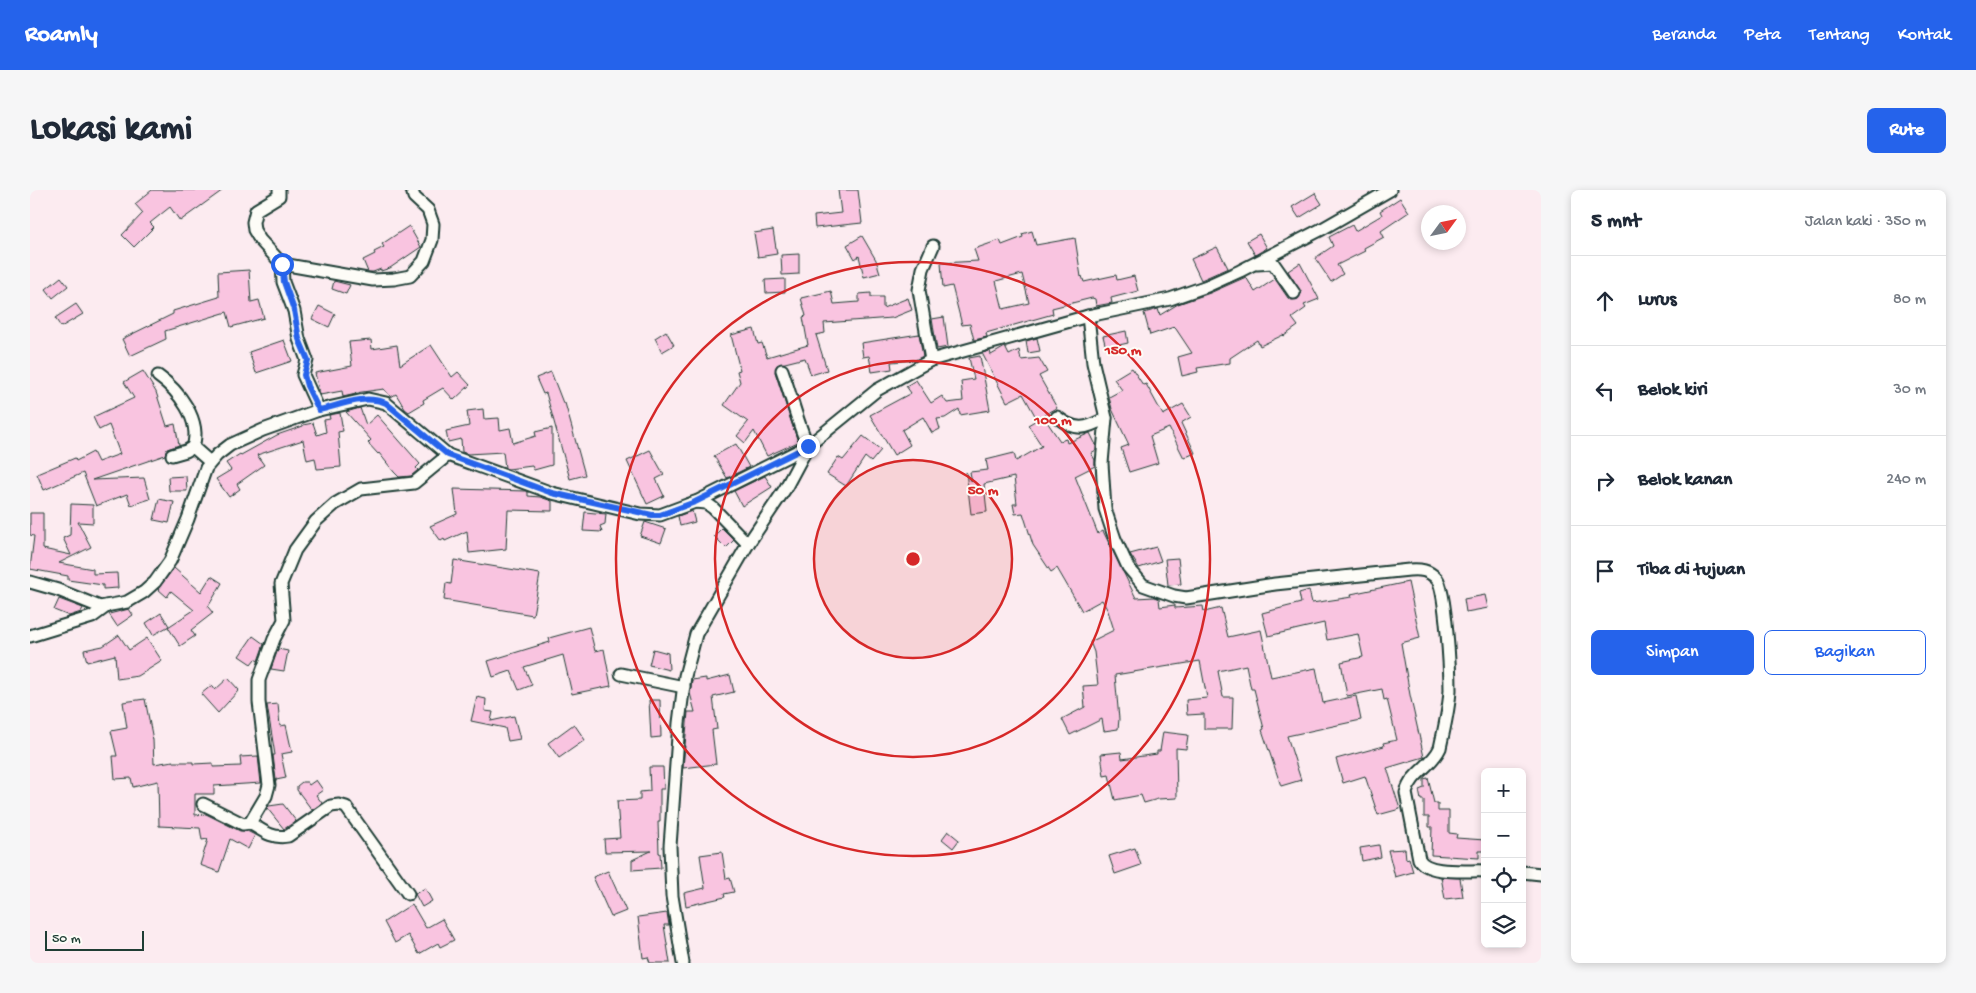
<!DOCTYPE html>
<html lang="id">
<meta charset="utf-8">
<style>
:root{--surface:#fff;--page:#f6f6f7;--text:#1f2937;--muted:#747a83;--line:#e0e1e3;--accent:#2563eb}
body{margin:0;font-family:"Gochi Hand",sans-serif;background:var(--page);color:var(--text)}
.controls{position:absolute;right:15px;bottom:15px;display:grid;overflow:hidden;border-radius:8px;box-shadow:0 2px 8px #0003}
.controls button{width:45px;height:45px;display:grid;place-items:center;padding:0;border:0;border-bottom:1px solid var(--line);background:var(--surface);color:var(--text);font:25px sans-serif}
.compass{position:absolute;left:1391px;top:15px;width:45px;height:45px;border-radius:50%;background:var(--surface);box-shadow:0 2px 8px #0003;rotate:57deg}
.scale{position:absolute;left:15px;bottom:12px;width:99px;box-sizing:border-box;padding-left:5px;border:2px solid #1f3d34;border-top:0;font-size:14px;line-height:18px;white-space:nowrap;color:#1f3d34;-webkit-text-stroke:4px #fdfcf7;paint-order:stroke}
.stop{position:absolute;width:15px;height:15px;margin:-11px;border:4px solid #2563eb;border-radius:50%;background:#fff}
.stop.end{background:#2563eb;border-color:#fff;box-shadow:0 1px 5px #0008}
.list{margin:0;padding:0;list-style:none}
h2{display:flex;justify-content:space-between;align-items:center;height:65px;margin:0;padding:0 20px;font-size:21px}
h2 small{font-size:16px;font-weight:400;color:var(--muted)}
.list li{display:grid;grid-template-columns:32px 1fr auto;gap:15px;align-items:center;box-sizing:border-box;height:90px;padding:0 20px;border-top:1px solid var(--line)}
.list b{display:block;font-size:19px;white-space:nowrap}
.list em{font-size:16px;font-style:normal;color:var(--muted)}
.actions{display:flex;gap:10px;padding:15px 20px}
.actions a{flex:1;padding:11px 0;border:1px solid var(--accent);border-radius:8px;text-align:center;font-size:18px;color:var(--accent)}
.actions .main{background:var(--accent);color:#fff}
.icon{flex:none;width:28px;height:28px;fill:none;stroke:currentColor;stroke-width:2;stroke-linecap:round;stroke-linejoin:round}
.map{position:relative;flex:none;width:1511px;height:773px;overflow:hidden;border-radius:8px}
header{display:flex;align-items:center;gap:30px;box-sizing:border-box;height:70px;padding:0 25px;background:var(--accent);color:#fff}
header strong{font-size:24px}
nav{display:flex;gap:28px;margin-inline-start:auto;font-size:18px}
.intro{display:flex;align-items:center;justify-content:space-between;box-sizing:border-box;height:120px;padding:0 30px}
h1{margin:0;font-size:35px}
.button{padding:12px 22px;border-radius:8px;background:var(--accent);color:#fff;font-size:18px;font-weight:700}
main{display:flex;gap:30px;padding:0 30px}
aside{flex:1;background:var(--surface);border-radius:8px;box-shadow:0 2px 8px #0003}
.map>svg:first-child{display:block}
</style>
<header>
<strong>Roamly</strong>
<nav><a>Beranda</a><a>Peta</a><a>Tentang</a><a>Kontak</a></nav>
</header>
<div class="intro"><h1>Lokasi kami</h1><a class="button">Rute</a></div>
<main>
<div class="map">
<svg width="1511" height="773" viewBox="0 0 1511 773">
<rect width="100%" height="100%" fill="#fcebf0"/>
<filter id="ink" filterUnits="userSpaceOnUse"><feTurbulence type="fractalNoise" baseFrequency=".02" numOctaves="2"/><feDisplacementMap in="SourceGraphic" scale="10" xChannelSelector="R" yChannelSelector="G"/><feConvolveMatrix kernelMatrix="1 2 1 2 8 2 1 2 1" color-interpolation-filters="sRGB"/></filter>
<g filter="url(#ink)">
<g fill="#f9c4e0" stroke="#1f3d34" fill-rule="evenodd">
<path d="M122,0H193L150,31L140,17L120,33L124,37L104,57L92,45L113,23L105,14Z"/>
<path d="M808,0H828L832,33L785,38L784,26L811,23Z"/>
<path d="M1285,3L1292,14L1269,28L1262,17Z"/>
<path d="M1370,8L1379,22L1351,41L1354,47L1334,58L1335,61L1307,75L1313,84L1301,92L1285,68L1303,56L1299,47L1322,35L1325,41L1352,25L1350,21Z"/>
<path d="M379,36L391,57L360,78L351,81V79L343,82H338L333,70L345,64L344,62L354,57L352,54Z"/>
<path d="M743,40L747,64L728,67L724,43Z"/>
<path d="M1002,41L1006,55L1045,48L1051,87L1052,86L1054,92L1086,85L1087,90L1104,86L1108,101L1081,108L1082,113L1066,116L1065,109L1062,108L1022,118L1023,124L956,143L957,147L944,150L940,134L932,135L922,96L913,98L911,73L948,71L944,59L970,50L972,55L993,47L992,44ZM992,84L999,113L973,119L966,91Z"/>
<path d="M1229,44L1237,58L1225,65L1217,51Z"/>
<path d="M832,46L846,70L850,83L834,87L829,66L825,69L817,55Z"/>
<path d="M1187,57L1198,78L1171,90L1161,69Z"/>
<path d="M769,64V84L752,85L751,65Z"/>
<path d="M1270,73L1289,109L1274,115L1276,118L1262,128L1268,136L1254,146L1253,145L1230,156L1227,150L1200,168V173L1167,178L1168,182L1152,186L1148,167L1162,163L1146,139L1144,137L1120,145L1114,123L1128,119L1130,125L1148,114L1180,103L1216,87L1225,102L1245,89L1258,108L1261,110L1268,109L1271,102L1258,81Z"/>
<path d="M219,80L221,112L229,110L234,128L201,137L197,122L135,141L136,149L100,166L92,149L143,124V121L189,107L188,82Z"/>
<path d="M31,87L38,96L23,108L16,99Z"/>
<path d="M755,89V102L736,103L735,90Z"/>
<path d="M304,91L320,95L316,104L302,99Z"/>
<path d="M801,101L804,114L829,112V104L841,103V107H853V118L878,108L882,120L862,128L794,133L795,143L786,145L797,180L781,185L775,168L747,175L745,182L768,252L737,266L724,241L715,253L707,246L718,232L694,215L710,192L707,181L710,180L701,145L724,139L728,154L732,153L737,167L778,155L773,127L776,126L771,108Z"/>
<path d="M46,114L53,124L31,137L25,128Z"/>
<path d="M289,116L305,124L299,137L282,129Z"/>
<path d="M914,127L918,157L907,159L902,129Z"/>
<path d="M636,141L644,155L632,162L625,148Z"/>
<path d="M1096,141L1098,153L1076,158L1073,146Z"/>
<path d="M889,144L893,166L885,170L861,172L862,179L842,182L839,166L833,167L831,153Z"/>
<path d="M1007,148L1010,161L998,163L996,151Z"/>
<path d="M254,150L262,171L226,183L219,162Z"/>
<path d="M341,150L342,159L367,155L370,175L401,155L422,187L428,182L440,195L424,210L413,198L393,210L394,213L379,222L375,219L366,204L361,207L354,199L325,203L326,204L313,207L312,201L290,205L285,183L322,176L319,152Z"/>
<path d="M975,157L979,165L989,160L991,170L1009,168L1017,182L1009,186L1027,218L1007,229L993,204L977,212L952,163L960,161L961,165Z"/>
<path d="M950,166L960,220L930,225L929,219L915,228L907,229L910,239L902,243L893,227L872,240L880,255L864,265L840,225L881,203L876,196L886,190L901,213L912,206L917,213L933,211L931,191L944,189L939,168Z"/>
<path d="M1102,178L1113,195L1116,194L1133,225L1153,214L1161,227L1151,233L1165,263L1154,268L1139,238L1120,246L1128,273L1099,282L1091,258L1099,255L1082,219L1079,207L1092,200L1084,189Z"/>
<path d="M113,181L126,202L137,236L145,234L149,255L137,259L135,265L62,290L114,288L120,309L101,315L97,304L66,316L53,283L14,300L7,284L45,268L46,271L63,262L68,272L90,264L79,235L69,240L63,227L104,208L94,192Z"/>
<path d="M521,182L533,213H535L555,285L540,289L516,203L513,204L506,188Z"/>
<path d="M330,218L336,235L347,225L390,274L386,278L388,280L381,286L369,287L364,282L349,263L348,264L338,253L341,250L316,222Z"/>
<path d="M453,219L454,229L469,228L470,240L480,238L483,253L506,246L505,242L522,238V275L504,280L502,276L478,279L475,278L473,262L438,264L432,262L431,249L418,252L416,241L439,236L437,221Z"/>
<path d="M310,223L313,241L308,242L311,277L287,279L285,268L277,270L273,250L227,265L234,275L207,294L210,299L199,307L186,289L201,280L196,273L210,264L211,265L247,245L273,236V235L283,233L287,245L296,242L294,230L300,229L299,225Z"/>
<path d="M1013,226L1030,251L1036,249L1037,253L1060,243L1066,255V260L1061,263L1065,270V276L1045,286L1068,344L1073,341L1106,408L1124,407L1129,409L1130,417L1145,415V418L1173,416L1174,422L1191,418L1198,447L1231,440L1241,487L1286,478L1293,513L1326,506L1331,530L1257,546L1271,590L1251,596L1232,540L1234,539L1224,499H1221L1216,475L1188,481L1193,507H1203L1202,539H1174V524L1157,525L1156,510L1177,508L1170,471L1085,485L1089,529L1088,539L1074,541L1072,529L1040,545L1032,529L1055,517L1053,496L1068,495L1064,462L1060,452L1084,440L1078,421L1072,410L1052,421L1027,378L1021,382L1003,355L993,323L985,324L983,314H987L984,287L954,294L957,322L941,324L936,282L942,292L940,282L958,280L956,270L984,263L986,271L1012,256L998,235Z"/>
<path d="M833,246L851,260L841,272L835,267L816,296L797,284L808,267L813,270Z"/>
<path d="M706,254L719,277L697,288L684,266Z"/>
<path d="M620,260L634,285L626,289L634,306L617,314L597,271Z"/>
<path d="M156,286L157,301H139L138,287Z"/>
<path d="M735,286L742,297L712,316L704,301Z"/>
<path d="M424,299L496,301L498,302V306L510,307L522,311V321L478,320L476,359L439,363L437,341L415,351L414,349L411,351L400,336L427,324Z"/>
<path d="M129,309L144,312L139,333L124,330Z"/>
<path d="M41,314L63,315V333L48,332L61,357L29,373L63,379V384L87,383L88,398L73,399V395L38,390V386L0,379L4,346L0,345V323H13V359L41,365L33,348L40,345Z"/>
<path d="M662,321L665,332L650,336L648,326Z"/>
<path d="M555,322L576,324L575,334L570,336L572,342L553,341Z"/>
<path d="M615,332L636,339L631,353L610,346Z"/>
<path d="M692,338L704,350L696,358L684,346Z"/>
<path d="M1126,357L1131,371L1109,378L1100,364Z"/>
<path d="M1148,368L1151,394L1138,395L1135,369Z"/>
<path d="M424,370L510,384L503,425L414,410L416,393L421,394Z"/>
<path d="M144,378L171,402L181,386L192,393L178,417L183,423L161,440L165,446L150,456L138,437L164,420L141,401L137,407L128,399Z"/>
<path d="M1378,392L1390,448L1371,453L1380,505L1394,567L1357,578L1370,619L1348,625L1335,586L1313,593L1306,569L1354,556L1353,553L1367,550L1357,509L1354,510L1352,499L1317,506L1311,472L1333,467L1328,444L1297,450L1294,433L1238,446L1232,423L1271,413L1269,403L1279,400L1282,413L1322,407L1321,404Z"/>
<path d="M1455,405L1458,418L1436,422L1434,409Z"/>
<path d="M29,409L53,418L51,422L39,426L24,420Z"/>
<path d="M99,419L103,425L87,436L79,424Z"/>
<path d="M131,423L139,436L123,445L116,433Z"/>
<path d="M559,437L565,461L574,459L581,496L542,504L533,465L494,477L502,495L489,500L481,481L463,487L458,471L520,452L519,448Z"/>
<path d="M89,445L99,460L117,448L132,471L108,486L87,489L85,465L57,472L54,460L73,456Z"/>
<path d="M223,446L234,454L228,471L225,469L221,474L209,466Z"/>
<path d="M248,459L258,461L254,481L241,479Z"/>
<path d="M623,459L638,463L639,480L619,475Z"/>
<path d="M700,485L704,502L683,507L687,539L682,540L686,574L653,578L658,522H665L660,503L662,490L676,488V491Z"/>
<path d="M198,488L209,500L188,523L171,504L182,495L185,500Z"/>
<path d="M447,507L456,509L455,521L463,522L461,531L484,526L490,549L478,551L475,538L441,531Z"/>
<path d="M115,509L123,550L124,574L143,571V572H163V574L183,573V577L211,576L210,567L228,566L231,593L184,596V604H165V625L176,624L210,641H217L225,645L218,659L200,649L189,682L170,675L178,649L172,650L170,638L129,636L128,591L103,597L101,588L85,589L83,566H87L81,541L97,538L93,512Z"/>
<path d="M619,510H630L631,547L621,548Z"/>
<path d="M248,514L250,536L256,535L262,562L251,564L256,588L246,590L243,565H245L237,515Z"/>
<path d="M544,534L555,550L529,568L518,553Z"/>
<path d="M1133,542L1158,545L1156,559L1146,558L1147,608L1128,609L1114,613L1111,605L1085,610L1079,585L1074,586L1071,564L1091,562L1092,569L1127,564V561H1130Z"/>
<path d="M619,577H633L634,599H630V632H628L629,663H630L631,678L602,680V670L621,661L575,662L574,649L590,648L587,611L610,610V602L620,601Z"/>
<path d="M1398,588L1404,613H1408V621H1419V643L1427,644L1426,648L1455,650V661H1449V668L1401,665L1402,637H1399V627H1394V610H1391L1389,600L1394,598V589Z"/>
<path d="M286,590L293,600L286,605L292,613L282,620L267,600V596L272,592H277L279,595Z"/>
<path d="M253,614L266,631L254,639L237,618L239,616Z"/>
<path d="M918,641L929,650L923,658L912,649Z"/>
<path d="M1349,655L1351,667L1332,671L1330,658Z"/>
<path d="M1105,658L1111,675L1085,684L1079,666Z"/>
<path d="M1375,659L1376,669L1379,668L1383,682L1365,687L1358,660Z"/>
<path d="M692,662L696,689L700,688L704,702L694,704L695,707L656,716L654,703L675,698L670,665Z"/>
<path d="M578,681L596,721L581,727L563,687Z"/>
<path d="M1411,687L1430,688L1433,707L1415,709Z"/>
<path d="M395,698L402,711L392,717L385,704Z"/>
<path d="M382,714L396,738L412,729L424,750L410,757L408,753L389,764L378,745L365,753L354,732Z"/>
<path d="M637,723L639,735H634L640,773H620L618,767L613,768L608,727Z"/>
</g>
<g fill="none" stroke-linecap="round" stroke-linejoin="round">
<g stroke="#1f3d34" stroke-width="15">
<g id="minor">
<path d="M249,0V6L226,20L223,32L224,40L230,50L252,74L253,92L264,121L269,149L277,170L273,185L289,220"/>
<path d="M252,74L343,90L364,89L380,86L394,71L402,50L403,34L398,20L384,7L382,0"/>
<path d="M1227,74L1243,73L1264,103"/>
<path d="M1058,126L1063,173L1076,228L1072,273L1075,319L1085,349L1098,377L1113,395L1144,406L1156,408L1245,394L1379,380C1390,379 1399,380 1407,389C1416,400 1420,482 1420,500C1419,520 1414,539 1410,558C1402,576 1381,583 1376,603L1389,669C1397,685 1438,680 1455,681"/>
<path d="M901,170L889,100L893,79L903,56"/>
<path d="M128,186C148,200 172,230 163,257"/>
<path d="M1027,227C1046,242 1056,239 1076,228"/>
<path d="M142,265L156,261L163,257L180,272"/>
<path d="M666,312L778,256C767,232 761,205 752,180"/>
<path d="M0,392L28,400L70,417L97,412L114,402L125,392L140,371L158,329L176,278L187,265L200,255L233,240L289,220L338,209L356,213L418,265L522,303L610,324L630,325L665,312L676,313L683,318L718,354"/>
<path d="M0,446L62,427L77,416"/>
<path d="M591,484L654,497"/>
<path d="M173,614L213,634L220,633"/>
<path d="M1492,682L1511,684"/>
<path d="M378,704L316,617L309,615L301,616L258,646C242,649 233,641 220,633L236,606L239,595L229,512V490L244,449L254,430L251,394L265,360L286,331L305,314L331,299L384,293L418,265"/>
<path d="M653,773L642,706L640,656L649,533L655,486L666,444L718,354L755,299L778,256L847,200L901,170L1058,126L1140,109L1177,96L1210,81L1292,39L1360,0"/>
</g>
</g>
<use href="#minor" stroke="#fdfcf7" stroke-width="11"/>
</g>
</g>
<g fill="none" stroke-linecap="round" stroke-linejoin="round" filter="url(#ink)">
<path stroke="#2563eb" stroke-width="6" d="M252,74L254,92L264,120L269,149L278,170L274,185L277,196L289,220C311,215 334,204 356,213L418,265L522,303L622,325H630L665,312L778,256"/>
</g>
<circle cx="883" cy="369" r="99" fill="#d62828" fill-opacity=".12"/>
<g fill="none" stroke="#d62828" stroke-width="2.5">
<circle cx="883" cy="369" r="99"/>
<circle cx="883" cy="369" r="198"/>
<circle cx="883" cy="369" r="297"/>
</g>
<circle cx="883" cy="369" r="8" fill="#d62828" stroke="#fdfcf7" stroke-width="2.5"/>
<g font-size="15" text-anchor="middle" font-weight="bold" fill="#d62828" stroke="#fdfcf7" stroke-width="4" stroke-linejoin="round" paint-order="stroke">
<text x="1093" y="164">150 m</text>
<text x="1023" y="234">100 m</text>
<text x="953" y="304">50 m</text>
</g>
</svg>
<div class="controls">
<button>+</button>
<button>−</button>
<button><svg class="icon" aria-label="locate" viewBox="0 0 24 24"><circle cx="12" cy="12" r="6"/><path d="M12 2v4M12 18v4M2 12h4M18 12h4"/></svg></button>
<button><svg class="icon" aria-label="layers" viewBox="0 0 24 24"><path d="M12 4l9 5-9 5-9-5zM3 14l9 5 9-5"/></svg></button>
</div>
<svg class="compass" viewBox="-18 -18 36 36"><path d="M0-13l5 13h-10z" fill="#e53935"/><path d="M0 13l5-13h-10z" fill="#747a83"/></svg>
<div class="scale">50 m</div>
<div class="stop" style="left:252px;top:74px"></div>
<div class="stop end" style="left:778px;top:256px"></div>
</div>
<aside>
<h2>5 mnt<small>Jalan kaki · 350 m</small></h2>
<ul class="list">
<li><svg class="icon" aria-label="ahead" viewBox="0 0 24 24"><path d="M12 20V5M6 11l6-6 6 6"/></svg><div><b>Lurus</b></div><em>80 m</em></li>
<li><svg class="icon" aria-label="left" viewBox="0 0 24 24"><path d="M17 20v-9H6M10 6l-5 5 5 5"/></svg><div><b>Belok kiri</b></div><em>30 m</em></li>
<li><svg class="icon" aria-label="right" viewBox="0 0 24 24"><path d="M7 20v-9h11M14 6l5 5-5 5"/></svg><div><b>Belok kanan</b></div><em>240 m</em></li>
<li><svg class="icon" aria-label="arrive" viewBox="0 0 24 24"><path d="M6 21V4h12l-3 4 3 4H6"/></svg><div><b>Tiba di tujuan</b></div></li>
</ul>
<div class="actions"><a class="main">Simpan</a><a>Bagikan</a></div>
</aside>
</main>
